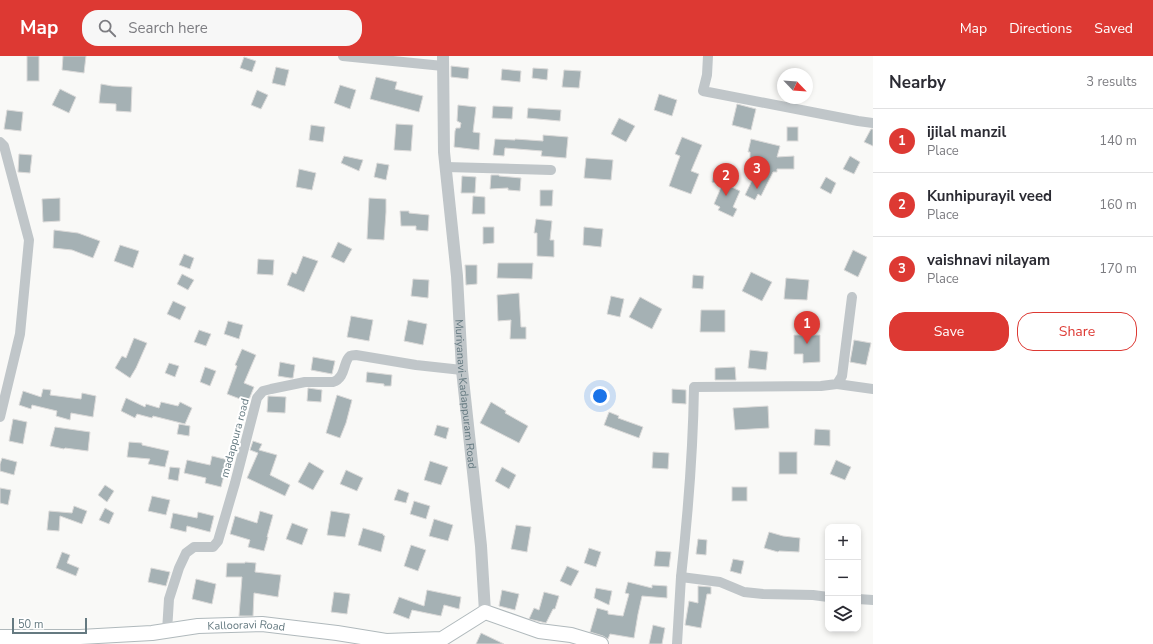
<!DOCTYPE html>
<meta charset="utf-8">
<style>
:root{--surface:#fff;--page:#f7f7f7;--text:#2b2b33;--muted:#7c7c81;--line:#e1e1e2;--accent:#dd3933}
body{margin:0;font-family:"Nunito Sans",sans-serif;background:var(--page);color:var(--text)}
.controls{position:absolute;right:12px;bottom:12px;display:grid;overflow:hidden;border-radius:8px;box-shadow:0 2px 6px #0003}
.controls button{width:36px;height:36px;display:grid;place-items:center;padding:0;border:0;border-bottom:1px solid var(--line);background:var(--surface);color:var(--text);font:20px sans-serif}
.compass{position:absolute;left:777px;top:12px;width:36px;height:36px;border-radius:50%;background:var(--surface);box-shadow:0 2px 6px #0003;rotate:115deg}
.scale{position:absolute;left:12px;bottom:10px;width:75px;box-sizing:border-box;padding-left:4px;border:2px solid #657a81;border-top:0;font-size:11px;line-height:14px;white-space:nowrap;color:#657a81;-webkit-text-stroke:3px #fff;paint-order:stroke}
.you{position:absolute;left:600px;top:340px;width:14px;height:14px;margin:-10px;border:3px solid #fff;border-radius:50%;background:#1a73e8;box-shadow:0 0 0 6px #1a73e833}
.badge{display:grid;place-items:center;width:26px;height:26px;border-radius:50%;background:var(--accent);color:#fff;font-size:13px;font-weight:700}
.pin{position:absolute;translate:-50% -33px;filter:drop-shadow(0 1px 2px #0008)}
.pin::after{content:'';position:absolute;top:21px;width:14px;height:12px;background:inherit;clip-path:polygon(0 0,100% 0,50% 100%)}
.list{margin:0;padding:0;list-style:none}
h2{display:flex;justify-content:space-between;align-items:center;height:52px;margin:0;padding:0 16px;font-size:17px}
h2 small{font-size:13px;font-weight:400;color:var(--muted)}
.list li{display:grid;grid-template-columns:26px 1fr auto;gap:12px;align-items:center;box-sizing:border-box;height:64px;padding:0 16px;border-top:1px solid var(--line)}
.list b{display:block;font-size:15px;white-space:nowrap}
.list p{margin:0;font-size:13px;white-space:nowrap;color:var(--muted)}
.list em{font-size:13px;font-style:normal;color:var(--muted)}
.actions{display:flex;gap:8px;padding:12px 16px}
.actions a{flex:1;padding:9px 0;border:1px solid var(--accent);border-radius:16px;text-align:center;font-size:14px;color:var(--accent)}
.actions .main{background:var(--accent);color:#fff}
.icon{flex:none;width:22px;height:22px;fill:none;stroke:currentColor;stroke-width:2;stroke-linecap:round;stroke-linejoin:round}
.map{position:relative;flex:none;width:873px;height:588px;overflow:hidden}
header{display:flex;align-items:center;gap:24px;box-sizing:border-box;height:56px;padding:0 20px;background:var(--accent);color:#fff}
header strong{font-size:19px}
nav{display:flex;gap:22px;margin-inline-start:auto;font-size:14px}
.search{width:280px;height:36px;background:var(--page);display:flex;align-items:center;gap:10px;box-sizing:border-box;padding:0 14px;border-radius:16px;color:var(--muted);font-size:15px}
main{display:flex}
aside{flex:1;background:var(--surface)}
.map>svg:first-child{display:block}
</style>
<header>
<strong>Map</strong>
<div class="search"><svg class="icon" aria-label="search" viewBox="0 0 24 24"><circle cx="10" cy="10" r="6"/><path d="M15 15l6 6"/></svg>Search here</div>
<nav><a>Map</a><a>Directions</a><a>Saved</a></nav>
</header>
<main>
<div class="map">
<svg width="873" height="588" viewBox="0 0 873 588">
<rect width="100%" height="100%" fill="#f9f9f7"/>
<g fill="#a5b1b4" stroke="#dbdad9">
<rect x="27" y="0" width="12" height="25"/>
<path d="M63,0H86L84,17L62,14Z"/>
<path d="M244,1L256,5L252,16L240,12Z"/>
<path d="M451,10L469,12L468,23L451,21Z"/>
<path d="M276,11L289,14L285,30L272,27Z"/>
<path d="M533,12L548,13L547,24L532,22Z"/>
<path d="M502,13L521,15L520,26L501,24Z"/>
<path d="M564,14L581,15L579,32L562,31Z"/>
<path d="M376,21L397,26L395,33L423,40L419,56L370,43Z"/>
<path d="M101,28L112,30L132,31L131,56L116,55V48L99,47Z"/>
<path d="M340,29L356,34L350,53L334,47Z"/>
<path d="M60,33L76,41L69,57L52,49Z"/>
<path d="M257,34L268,39L261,53L251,49Z"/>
<path d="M659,38L677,44L672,60L654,54Z"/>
<path d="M737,48L756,53L751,74L732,69Z"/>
<path d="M458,49L476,51L473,76L480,77L479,94L454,91L455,75L456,72H460L461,67L457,65Z"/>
<path d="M493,50L513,51L512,63L492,62Z"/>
<path d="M528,52L561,54L560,65L527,62Z"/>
<path d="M7,54L23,56L21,75L4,73Z"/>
<path d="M619,62L635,70L626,86L611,78Z"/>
<path d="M396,68L413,69L411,95L394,94Z"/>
<path d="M311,69L325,71L323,86L309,84Z"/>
<rect x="787" y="71" width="11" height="14"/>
<path d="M871,73H873V90L864,86Z"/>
<path d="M543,79L568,81L566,102L541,100L542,95L505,92L504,100L493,99L495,83L515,84V83L543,85Z"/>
<path d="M682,81L702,89L691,115L699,118L691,138L669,130L680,100L675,98Z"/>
<path d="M751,83L780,90L777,101L794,100V113H777V116H773L761,140L758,138L755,144L745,139L758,112L750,113V96H748Z"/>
<path d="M19,98L32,99L30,117L18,116Z"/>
<path d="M344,100L363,104L359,115L341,107Z"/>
<path d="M850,100L860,106L854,118L843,113Z"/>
<path d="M586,102L613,104L611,124L584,122Z"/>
<path d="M377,107L389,109L386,124L374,121Z"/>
<path d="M299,113L316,117L312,134L296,131Z"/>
<path d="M715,115L726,118L722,129L723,127L740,135L733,151L737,153L733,161L718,154L720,151L714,148L722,129L712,126Z"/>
<path d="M491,119H499V120L521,122L520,135L508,134V132L490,133Z"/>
<path d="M462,120L476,121L475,137H461Z"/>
<path d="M826,121L836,127L831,138L820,132Z"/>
<path d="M540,134H553L552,150H540Z"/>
<path d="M473,140L485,141V158H472Z"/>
<path d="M60,142V165L43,166L42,143Z"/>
<path d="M369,142L386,143V156L384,184L367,183Z"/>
<path d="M400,155H409V157L429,159L428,175L416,174V170H401Z"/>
<path d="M536,163L552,165L550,184H554V201L537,200V177H534Z"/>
<path d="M483,171H494V187L483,188Z"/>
<path d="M584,171L603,173L601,191L583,189Z"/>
<path d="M54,174L78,177L100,185L93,202L72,194L53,192Z"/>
<path d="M338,186L352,193L344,207L331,201Z"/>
<path d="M120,189L139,195L133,212L114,205Z"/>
<path d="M853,194L867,201L858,221L844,214Z"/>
<path d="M184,198L194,202L190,213L179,209Z"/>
<path d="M303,200L318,205L304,236L287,229L292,216L296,218Z"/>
<path d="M258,203L274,204L273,219L257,218Z"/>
<path d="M498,207H533L532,223L497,222Z"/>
<path d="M465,209H477V228L466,229Z"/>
<path d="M751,216L772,226L762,245L742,235Z"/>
<path d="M182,218L194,224L188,234L177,228Z"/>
<path d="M693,219L704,220L703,233L692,232Z"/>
<path d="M786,222L809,224L807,244L784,243Z"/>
<path d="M413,223L429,224L428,242L411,240Z"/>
<path d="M519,237L521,271H526V283H510L511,264L498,265L497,239Z"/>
<path d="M611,240L624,243L620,261L607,258Z"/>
<path d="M640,241L662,253L652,273L629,261Z"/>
<path d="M173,245L186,251L180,264L167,258Z"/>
<path d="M701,254H725V276H700Z"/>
<path d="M351,260L373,264L369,285L347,281Z"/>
<path d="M408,264L427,268L423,289L404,285Z"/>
<path d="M228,265L243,269L239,283L224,278Z"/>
<path d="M199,274L211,278L206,290L194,286Z"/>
<path d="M794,279H820V306L803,307V298H794Z"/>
<path d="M134,282L147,287L136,312L130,322L115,312L122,300L126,302Z"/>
<path d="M854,284L871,287L866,309L850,306Z"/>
<path d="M242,293L256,299L244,327L254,331L248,346L227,338L237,310L235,309Z"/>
<path d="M750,294L768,296L766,314L748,312Z"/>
<path d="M313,301L335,305L332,318L311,314Z"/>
<path d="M280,306L295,309L293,322H290L278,320Z"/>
<path d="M169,307L179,310L175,321L165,317Z"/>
<path d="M205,311L216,315L210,330L200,326Z"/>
<path d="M735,311L736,324H715V312Z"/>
<path d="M367,316L392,319L391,330H384V328L366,326Z"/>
<path d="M308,332L322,334L321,346L307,345Z"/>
<path d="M43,333L51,334L50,339L81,343L82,337L96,340L93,361L71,357L70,364L56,360L57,355L32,349L31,353L19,349L23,335L41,341Z"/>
<path d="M672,333L686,334V348L672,347Z"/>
<path d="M337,339L352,344L346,367L340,382L326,377Z"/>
<path d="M268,340L286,341L285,357L267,356Z"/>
<path d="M126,342L145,351L146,348L159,352L161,346L178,350L180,346L192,352L185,368L153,360L152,362L137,358L135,362L121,355Z"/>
<path d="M491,346L506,355L505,357L528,370L519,387L480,367Z"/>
<path d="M768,350L769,372L735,374L733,352Z"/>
<path d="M609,356L619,360L618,362L643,371L639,382L604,369Z"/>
<path d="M13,363L27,366L23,388L9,385Z"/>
<path d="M179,368L190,370L189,380L177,378Z"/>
<path d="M437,369L449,372L446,383L434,379Z"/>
<path d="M55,371L90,376L88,395L65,392L64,393L50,390Z"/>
<path d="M815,373L830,374V390L814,389Z"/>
<path d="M253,385L262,388L259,394L277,399L270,419L290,429L285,440L247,422L258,397L250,394Z"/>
<path d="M129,386L142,387V389L169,395L165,411L148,408L150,403L127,401Z"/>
<path d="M653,396L669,397L668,413L652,412Z"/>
<rect x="779" y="396" width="18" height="22"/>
<path d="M212,400L228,404L221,431L205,427L206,422L184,417L187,404L210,409Z"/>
<path d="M2,402L17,406L14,419L0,415V408Z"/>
<path d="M836,404L851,411L845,424L830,418Z"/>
<path d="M430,405L448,411L441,429L424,424Z"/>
<path d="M309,406L324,415L313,434L298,426Z"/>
<path d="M170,411L180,412L178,425L168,423Z"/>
<path d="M502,411L516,419L509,433L495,425Z"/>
<path d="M346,414L363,422L357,435L340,428Z"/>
<path d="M105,429L114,435L107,446L98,439Z"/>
<rect x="732" y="431" width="15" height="14"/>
<path d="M0,432L11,434L8,449L0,447Z"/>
<path d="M398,433L409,437L406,447L394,444Z"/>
<path d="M152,440L170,444L166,459L148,455Z"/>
<path d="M414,445L430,450L426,463L410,458Z"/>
<path d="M74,450L87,455L82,468L60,460L59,475L47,474L49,455L72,457Z"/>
<path d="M105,452L114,457L109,468L99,464Z"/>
<path d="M260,455L273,459L267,481H268L264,495L248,491L250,484L230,478L235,460L257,467Z"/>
<path d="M331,455L350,458L345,481L327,479Z"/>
<path d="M198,456L214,460L210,476L187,470L186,476L170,472L173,457L197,462Z"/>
<path d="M434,463L453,469L448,485L429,480Z"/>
<path d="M292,467L308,473L302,489L286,483Z"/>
<path d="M516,469L531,471L527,496L511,493Z"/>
<path d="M363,472L383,478V479L385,480L381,496L358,489Z"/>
<path d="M769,476L783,480L800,482L799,496L779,495L778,496L764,492Z"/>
<path d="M698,483L707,484L706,499L696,498Z"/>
<path d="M411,489L426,494L418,515L404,510Z"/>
<path d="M589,492L601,496L596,511L584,507Z"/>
<path d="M656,495L671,496L669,511L654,510Z"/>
<path d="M62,496L70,499L67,507L79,512L76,520L56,512Z"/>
<path d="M733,503L744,505L741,518L730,515Z"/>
<path d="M245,506L256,507L255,516L281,519L278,541L254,537L253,560H239L242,521H226L227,507H245Z"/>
<path d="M567,510L579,515L571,530L560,525Z"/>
<path d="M151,512L170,516L166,530L148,526Z"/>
<path d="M196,523L216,528L212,548L192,543Z"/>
<path d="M628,526L652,532V529L667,530V542L642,540L638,558L634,582L610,578L608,583L603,580L590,576L597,552L608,555V558L623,560L629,538L625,537Z"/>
<path d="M698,530L711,531V538H707L701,572L685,569L689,545L698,547Z"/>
<path d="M596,532L612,535L609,549L594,542Z"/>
<path d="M427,534L461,541L459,553L444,549L441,560L412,554L409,563L393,557L399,541L424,550Z"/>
<path d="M502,534L519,538L515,554L499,550Z"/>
<path d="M334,536L350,538L347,558L331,556Z"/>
<path d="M544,536L559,540L555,553H553L546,567L529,563L534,552L539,554Z"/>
<path d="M653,569L665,572L662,588H649Z"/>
<path d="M481,577L504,588H476Z"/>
</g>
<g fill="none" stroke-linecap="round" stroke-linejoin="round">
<g stroke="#b0b9bc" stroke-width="16">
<g id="secondary">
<path id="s2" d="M0,581H80L152,577L198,570L262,568L337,577L386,585L442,583L485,556L539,575L571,579L601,588"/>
</g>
</g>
<g stroke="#c0c6c9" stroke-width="10">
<path d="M343,0L443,10"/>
<path d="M708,0L707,19L703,35L858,65L873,67"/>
<path d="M0,86L4,90L29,184L20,278L0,361"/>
<path d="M446,111L551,114"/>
<path d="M837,328L873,333"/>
<path d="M681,521C688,458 693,395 694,331L821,330L837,328L842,320L852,241"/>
<path d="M858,543L873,544"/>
<path d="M167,575L169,543L179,512L186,497L194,491H213L218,485L235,427L257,342L263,335L271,333L305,326H333C346,322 343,305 350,300C352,299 355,299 356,299L416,309L462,314"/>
<path d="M677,588L681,521L720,526L744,536L763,538L813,539L828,541"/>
</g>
<path stroke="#c0c6c9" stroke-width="12" id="s1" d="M443,0L444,96L457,220L462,314L481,490L485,556"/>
<use href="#secondary" stroke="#fff" stroke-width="14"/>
</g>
<g text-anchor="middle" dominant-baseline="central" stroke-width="4" stroke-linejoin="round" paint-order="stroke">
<g font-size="11" fill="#657a81" stroke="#fff">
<text stroke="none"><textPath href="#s1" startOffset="339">Muriyanavi-Kadappuram Road</textPath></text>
<text transform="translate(235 382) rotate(-75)">madappura road</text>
<text stroke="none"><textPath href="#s2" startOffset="247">Kallooravi Road</textPath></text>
</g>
</g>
</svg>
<div class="controls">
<button>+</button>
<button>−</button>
<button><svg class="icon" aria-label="layers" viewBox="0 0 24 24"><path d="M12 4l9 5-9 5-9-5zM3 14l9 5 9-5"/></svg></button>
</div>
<svg class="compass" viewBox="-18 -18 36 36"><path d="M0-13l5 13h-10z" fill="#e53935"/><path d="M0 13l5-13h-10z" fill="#7c7c81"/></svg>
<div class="scale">50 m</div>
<div class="you"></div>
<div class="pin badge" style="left:807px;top:288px">1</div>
<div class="pin badge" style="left:726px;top:140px">2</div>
<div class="pin badge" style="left:757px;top:133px">3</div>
</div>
<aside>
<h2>Nearby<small>3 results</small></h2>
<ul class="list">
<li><span class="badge">1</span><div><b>ijilal manzil</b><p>Place</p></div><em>140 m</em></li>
<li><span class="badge">2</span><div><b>Kunhipurayil veed</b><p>Place</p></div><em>160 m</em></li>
<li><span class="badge">3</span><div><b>vaishnavi nilayam</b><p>Place</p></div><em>170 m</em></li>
</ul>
<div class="actions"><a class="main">Save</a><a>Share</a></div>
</aside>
</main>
